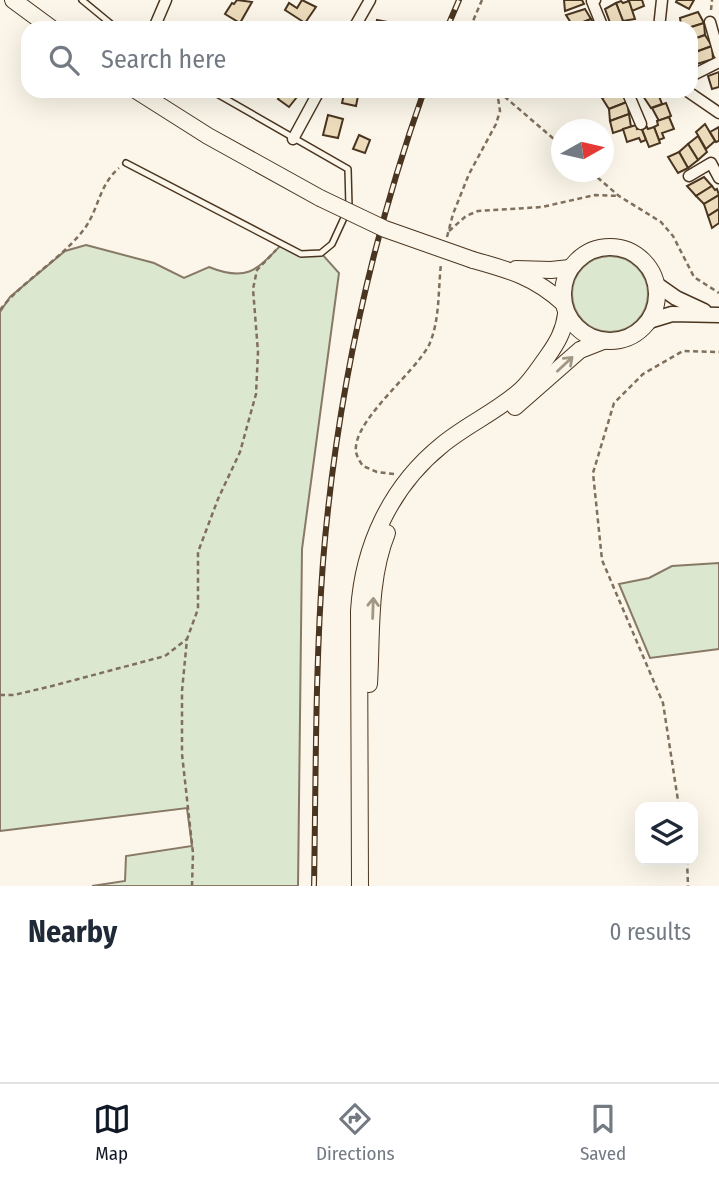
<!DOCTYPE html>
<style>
:root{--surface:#fff;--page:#f6f6f7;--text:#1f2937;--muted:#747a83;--line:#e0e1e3;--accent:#111827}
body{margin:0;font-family:"Fira Sans Condensed",sans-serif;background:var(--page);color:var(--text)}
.controls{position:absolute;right:21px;bottom:21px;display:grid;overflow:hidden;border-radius:14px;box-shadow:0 7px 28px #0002}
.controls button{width:63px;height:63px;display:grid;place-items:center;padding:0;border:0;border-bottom:2px solid var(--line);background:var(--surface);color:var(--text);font:35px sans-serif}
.compass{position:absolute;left:551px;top:119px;width:63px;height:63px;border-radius:50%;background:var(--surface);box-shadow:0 7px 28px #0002;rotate:82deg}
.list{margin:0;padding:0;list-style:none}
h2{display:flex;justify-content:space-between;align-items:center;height:91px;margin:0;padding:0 28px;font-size:30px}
h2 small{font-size:23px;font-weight:400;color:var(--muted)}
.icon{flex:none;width:38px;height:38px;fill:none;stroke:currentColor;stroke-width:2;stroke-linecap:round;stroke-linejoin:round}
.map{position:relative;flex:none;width:719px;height:886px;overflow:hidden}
.search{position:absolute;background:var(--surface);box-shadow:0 7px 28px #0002;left:21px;right:21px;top:21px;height:77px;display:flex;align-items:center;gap:18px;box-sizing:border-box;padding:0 24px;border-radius:21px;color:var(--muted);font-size:26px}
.sheet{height:196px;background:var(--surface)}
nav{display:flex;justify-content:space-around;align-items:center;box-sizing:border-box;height:98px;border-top:2px solid var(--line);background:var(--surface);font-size:19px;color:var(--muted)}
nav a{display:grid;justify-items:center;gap:4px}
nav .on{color:var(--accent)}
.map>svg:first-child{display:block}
</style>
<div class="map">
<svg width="719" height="886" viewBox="0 0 719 886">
<rect width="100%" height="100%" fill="#fbf6e9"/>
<g fill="#dce7d0" stroke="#887966" stroke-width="2">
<path d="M86,245L154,263L184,278L209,267C246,282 256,271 281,245L301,254L321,253L339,273L302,549L298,886H92L125,881L126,856L192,846L187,808L0,831V312L10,297L65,251Z"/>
<circle cx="610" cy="294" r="38"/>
<path d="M719,563V649L650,658L619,584L649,578L672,566Z"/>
</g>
<g fill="#ecdcbc" stroke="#4a3520" stroke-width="2">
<path d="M237,0L252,2L240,23L225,14L232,3L234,4Z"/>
<path d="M302,0L316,7L305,23L285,10L289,3L297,8Z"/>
<path d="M564,0H582L584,4L565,11Z"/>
<path d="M642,0L644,6L632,11L628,0Z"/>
<path d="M677,0H694L689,9L676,2Z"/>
<path d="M621,1L623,3L629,1L635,19L623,21L616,3Z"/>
<path d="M616,3L623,21L612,28L605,9Z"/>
<path d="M585,9L591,19L573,26L566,15Z"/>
<path d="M698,12L704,23L688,28L681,25L680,18Z"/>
<path d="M591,19L597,28H574L573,26Z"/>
<path d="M377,20L393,23L391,28L376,24Z"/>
<path d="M704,23L705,35L691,40V28H688Z"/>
<path d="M705,35L712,46L693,53L691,40Z"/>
<path d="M712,46L713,59L694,65L693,53Z"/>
<path d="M719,72V87L712,89L708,76Z"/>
<path d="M283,91L297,97L289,107L278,99Z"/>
<path d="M342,91H359L356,106L342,103L344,94H341Z"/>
<path d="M621,91L627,102L609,109L602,98Z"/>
<path d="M654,91H657L662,104L651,108L643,96Z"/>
<path d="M627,102L629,114L610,121L609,109Z"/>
<path d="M666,103L671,116L659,121L652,108Z"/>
<path d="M629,114L631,127L613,133L610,121Z"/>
<path d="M328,115L343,119L338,138L323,135Z"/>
<path d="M669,117L674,129L662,133L664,138L659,140L654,127L658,125L657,121Z"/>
<path d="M705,124L715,141L706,149L696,132Z"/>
<path d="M636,125L637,129L641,127L646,140L641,142L639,138L627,142L623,129Z"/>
<path d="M647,127L648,129L654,127L660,143L649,147L642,129Z"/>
<path d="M719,127V141L716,142L710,132Z"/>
<path d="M359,135L370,140L365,153L353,149Z"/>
<path d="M698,136L707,152L698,160L688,144Z"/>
<path d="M688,144L698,160L688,168L679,152Z"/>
<path d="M679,152L688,168L678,173L668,157Z"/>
<path d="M704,177L712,186L696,196L687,186Z"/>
<path d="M712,186L715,190L717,189L719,195L704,204L696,196Z"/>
<path d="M719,195V209L708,216L704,204Z"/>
<path d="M719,209V223L712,228L708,216Z"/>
</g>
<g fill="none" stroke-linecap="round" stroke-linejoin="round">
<g stroke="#4a3520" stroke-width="8">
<g id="service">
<path d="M82,0L116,28"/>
<path d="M126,163L301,254L321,253L332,244L349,207L348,169L212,91"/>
</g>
</g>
<g stroke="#4a3520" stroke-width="13">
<g id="minor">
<path d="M595,0L592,1L603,28"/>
<path d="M710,22L719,54"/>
<path d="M154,28L166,0"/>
<path d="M354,28L370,0"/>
<path d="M659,28L662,0"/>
<path d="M691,76L719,62"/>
<path d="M627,91L641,124"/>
<path d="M687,91L719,113"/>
<path d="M293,139L319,91"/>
<path d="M689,176L711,163L719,178"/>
</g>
</g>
<g stroke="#4a3520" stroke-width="17">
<g id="tertiary">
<path d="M656,284L676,298L704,311"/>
<path d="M649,321L672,314L719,315"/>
</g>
</g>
<g stroke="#4a3520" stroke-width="18">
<g id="secondary">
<path d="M13,0L51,28"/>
<path d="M137,91L208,136L320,198"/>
<circle cx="610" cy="294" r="47"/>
<path d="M473,260C509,270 535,277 563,303"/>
<path d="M516,269L551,270L570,268"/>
<path d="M515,407L580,350L603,341"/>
<path d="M369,684C372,634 368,580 387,533"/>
<path d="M360,886L359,611C363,546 391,486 442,445C466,425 498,411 521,390C531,381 539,368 547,357C557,343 564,331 566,314"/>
</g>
</g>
<g stroke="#7f6f5c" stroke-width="2.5" stroke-dasharray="5 3.5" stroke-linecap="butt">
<path d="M711,10L712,0"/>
<path d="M470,28L482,0"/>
<path d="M498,91L562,146"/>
<path d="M591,172L619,196L661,222L673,236L694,277L719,293"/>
<path d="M449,231L466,216L478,211L542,207L595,195L619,196"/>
<path d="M447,237L453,214L469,174L496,124L500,111L497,91"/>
<path d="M0,310C24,279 61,260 85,228C99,208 99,185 119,168"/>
<path d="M394,474L377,472L363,466C360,462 357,457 356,452C352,421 414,374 429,345C440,321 438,290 441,264"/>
<path d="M0,695H14L52,686L165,656L187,639"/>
<path d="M679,807L663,703L602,560L593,473L614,403L643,374L683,351L719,352"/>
<path d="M687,860L688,886"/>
<path d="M192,886L193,853L182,754V691L187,639L198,609V552L218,499L240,452L256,394L258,352L253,289L257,270L276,250"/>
</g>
<use href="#service" stroke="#fbf6e9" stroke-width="5"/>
<use href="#minor" stroke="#fbf6e9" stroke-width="10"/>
<use href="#tertiary" stroke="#fbf6e9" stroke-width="14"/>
<use href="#secondary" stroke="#fbf6e9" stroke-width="16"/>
<g stroke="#4a3520" stroke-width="6">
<g id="rail">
<path d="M447,28L459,0"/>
<path d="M314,886C316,778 315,670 323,562C336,401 370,243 424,91"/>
</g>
</g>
<use href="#rail" stroke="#fbf6e9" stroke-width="3.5" stroke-dasharray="10" stroke-linecap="butt"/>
<g stroke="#4a3520" stroke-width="18" stroke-linecap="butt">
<path id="secondary-bridge" d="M320,198L385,229L473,260"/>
</g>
<use href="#secondary-bridge" stroke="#fbf6e9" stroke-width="16"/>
</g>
<defs><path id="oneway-shaft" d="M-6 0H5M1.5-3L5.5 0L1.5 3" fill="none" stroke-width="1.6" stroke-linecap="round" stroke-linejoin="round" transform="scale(1.75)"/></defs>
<g stroke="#a29684">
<use href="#oneway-shaft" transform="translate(565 364) rotate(-43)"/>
<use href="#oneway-shaft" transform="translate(373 608) rotate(-88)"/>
</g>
</svg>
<div class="controls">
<button><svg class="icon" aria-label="layers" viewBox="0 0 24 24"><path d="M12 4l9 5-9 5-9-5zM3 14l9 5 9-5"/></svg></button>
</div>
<svg class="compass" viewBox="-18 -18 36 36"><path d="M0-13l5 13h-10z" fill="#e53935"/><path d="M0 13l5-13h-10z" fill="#747a83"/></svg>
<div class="search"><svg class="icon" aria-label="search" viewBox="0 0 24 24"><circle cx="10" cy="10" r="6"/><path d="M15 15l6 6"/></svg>Search here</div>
</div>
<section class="sheet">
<h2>Nearby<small>0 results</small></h2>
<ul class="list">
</ul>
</section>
<nav>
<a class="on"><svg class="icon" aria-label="map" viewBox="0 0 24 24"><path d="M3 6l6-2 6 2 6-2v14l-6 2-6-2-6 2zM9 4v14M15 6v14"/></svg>Map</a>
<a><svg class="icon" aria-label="directions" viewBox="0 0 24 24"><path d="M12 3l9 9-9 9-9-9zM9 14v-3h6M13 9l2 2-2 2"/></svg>Directions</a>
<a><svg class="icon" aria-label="saved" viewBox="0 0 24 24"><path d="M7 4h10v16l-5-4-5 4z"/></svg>Saved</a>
</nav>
